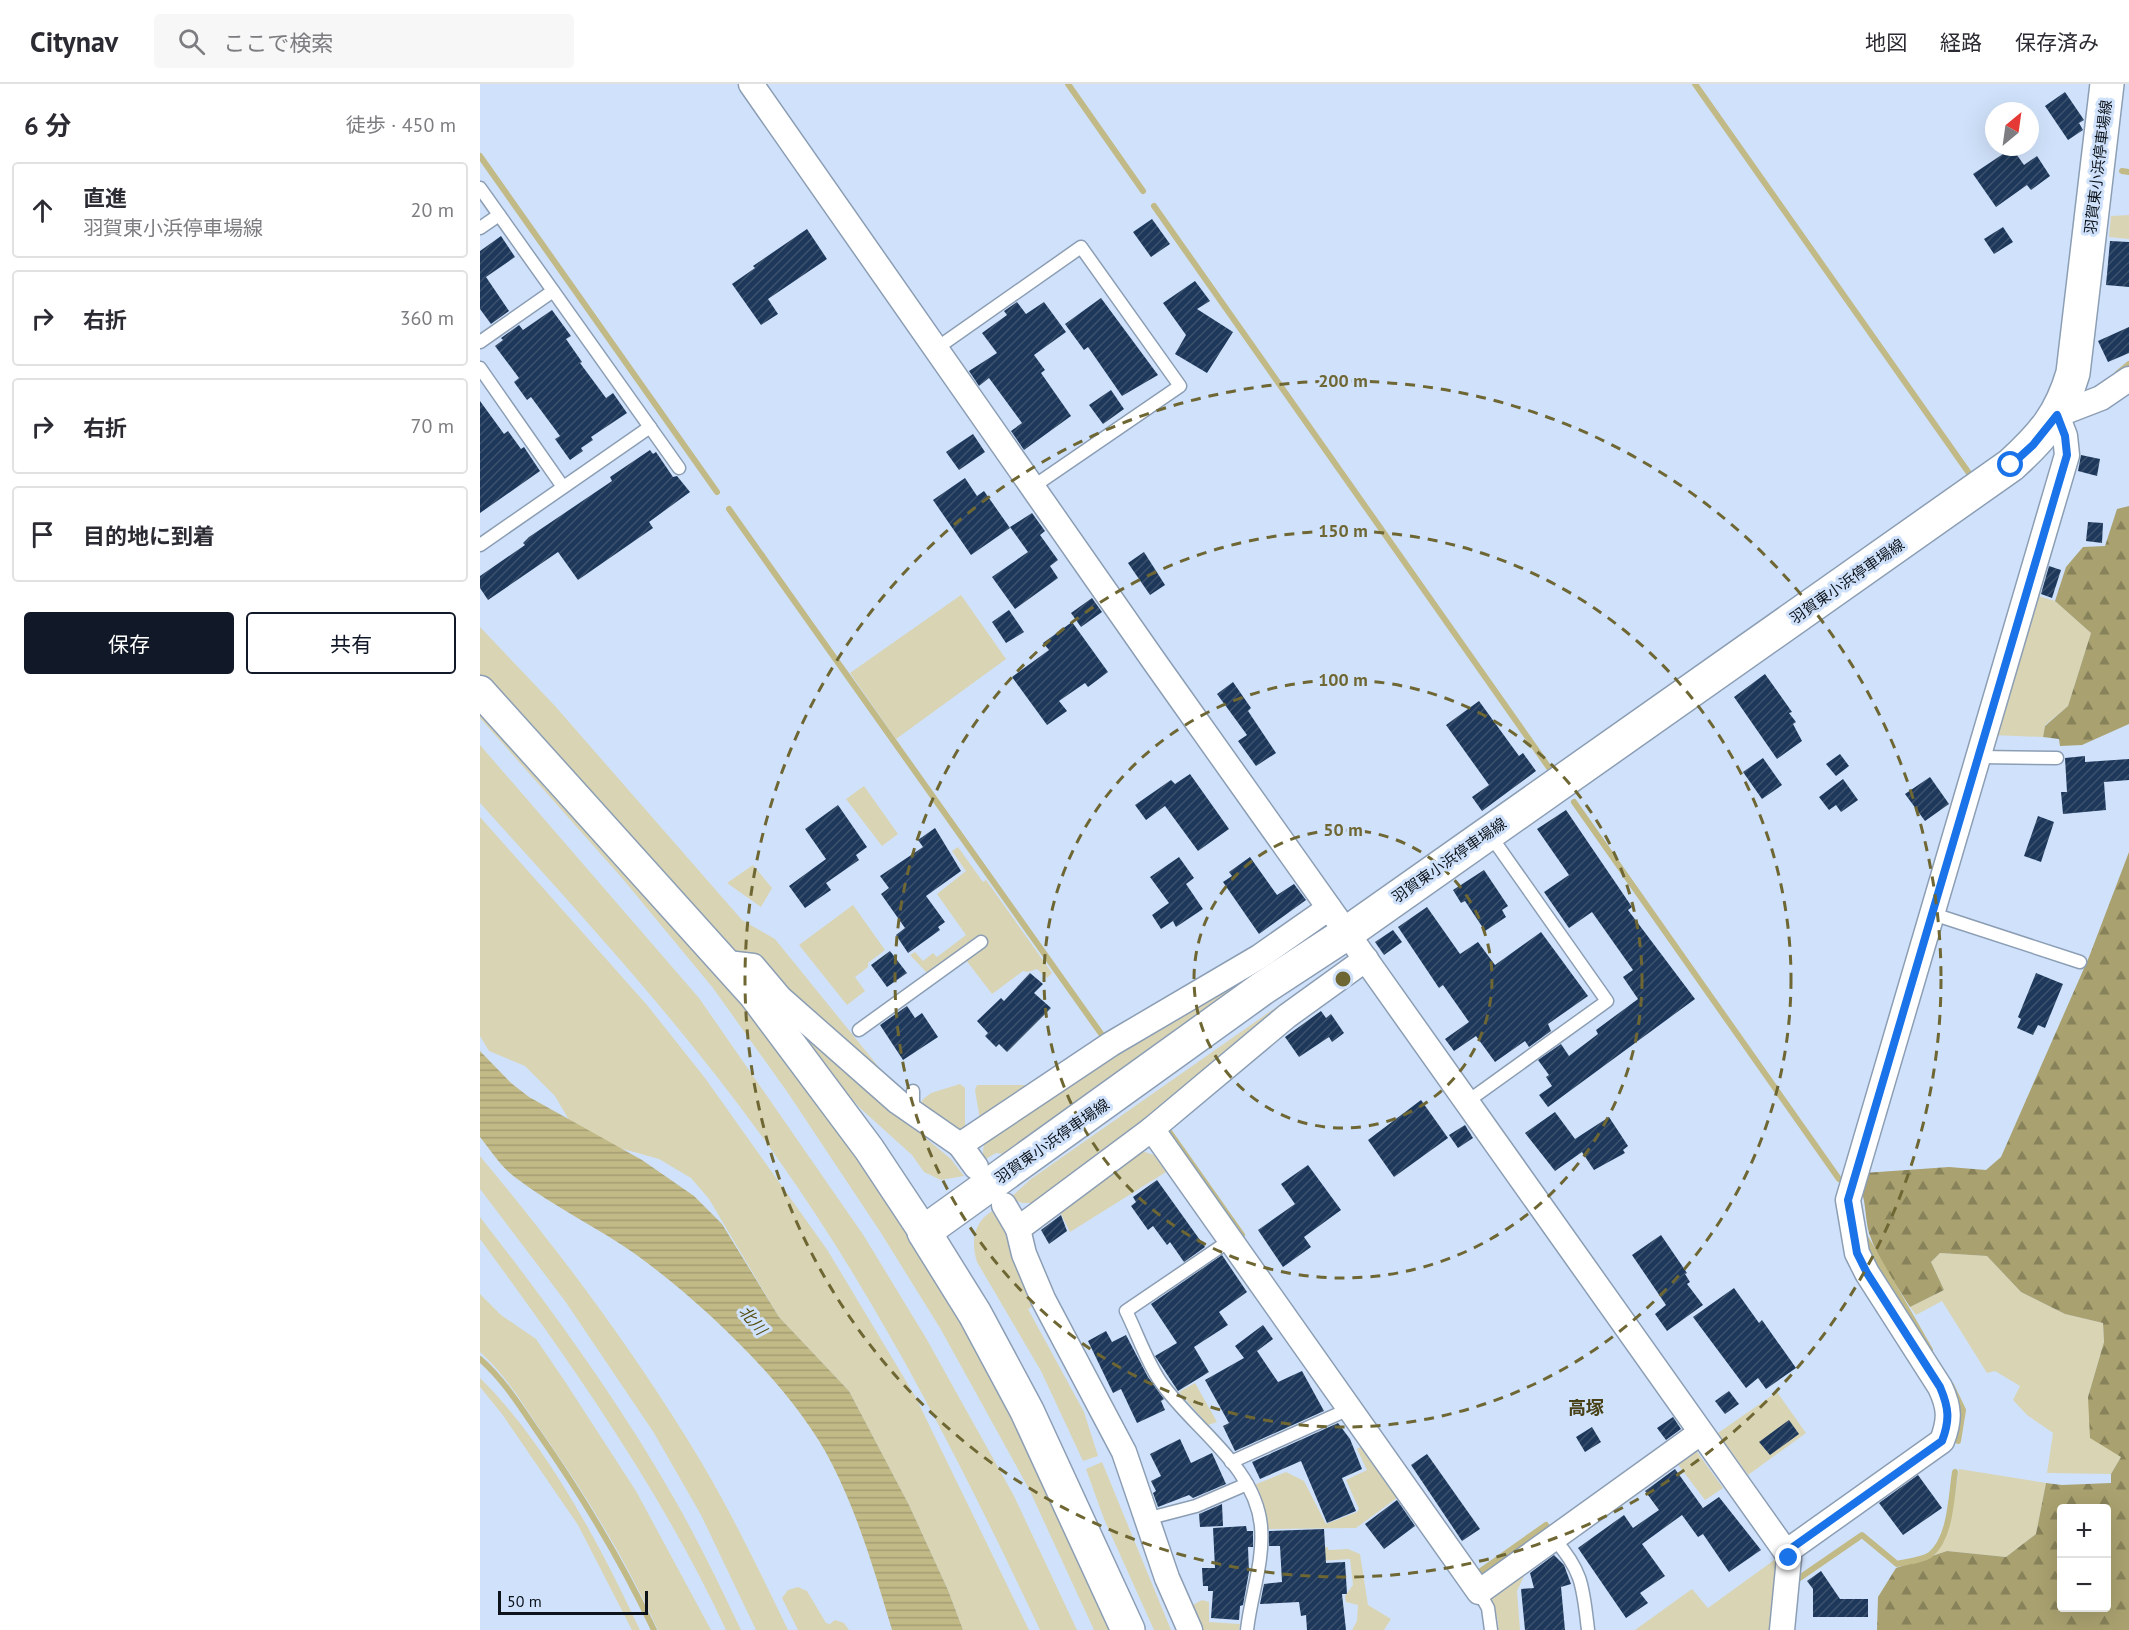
<!DOCTYPE html>
<html lang="ja">
<meta charset="utf-8">
<style>
:root{--surface:#fff;--page:#f7f7f7;--text:#2b2b33;--muted:#7c7c81;--line:#e1e1e2;--accent:#111827}
body{margin:0;font-family:"PT Sans","Noto Sans JP",sans-serif;background:var(--page);color:var(--text)}
.controls{position:absolute;right:18px;bottom:18px;display:grid;overflow:hidden;border-radius:6px;box-shadow:0 6px 24px #0002}
.controls button{width:54px;height:54px;display:grid;place-items:center;padding:0;border:0;border-bottom:2px solid var(--line);background:var(--surface);color:var(--text);font:30px sans-serif}
.compass{position:absolute;left:1505px;top:18px;width:54px;height:54px;border-radius:50%;background:var(--surface);box-shadow:0 6px 24px #0002;rotate:29deg}
.scale{position:absolute;left:18px;bottom:15px;width:150px;box-sizing:border-box;padding-left:6px;border:3px solid #0c131b;border-top:0;font-size:16px;line-height:21px;white-space:nowrap;color:#0c131b;-webkit-text-stroke:4px #d0e2fb;paint-order:stroke}
.stop{position:absolute;width:18px;height:18px;margin:-14px;border:4px solid #1a73e8;border-radius:50%;background:#fff}
.stop.end{background:#1a73e8;border-color:#fff;box-shadow:0 2px 6px #0008}
.list{margin:0;padding:0;list-style:none}
h2{display:flex;justify-content:space-between;align-items:center;height:78px;margin:0;padding:0 24px;font-size:26px}
h2 small{font-size:20px;font-weight:400;color:var(--muted)}
.list li{display:grid;grid-template-columns:39px 1fr auto;gap:18px;align-items:center;box-sizing:border-box;height:96px;margin:0 12px 12px;padding:0 12px;border:2px solid var(--line);border-radius:6px}
.list b{display:block;font-size:22px;white-space:nowrap}
.list p{margin:0;font-size:20px;white-space:nowrap;color:var(--muted)}
.list em{font-size:20px;font-style:normal;color:var(--muted)}
.actions{display:flex;gap:12px;padding:18px 24px}
.actions a{flex:1;padding:14px 0;border:2px solid var(--accent);border-radius:6px;text-align:center;font-size:21px;color:var(--accent)}
.actions .main{background:var(--accent);color:#fff}
.icon{flex:none;width:33px;height:33px;fill:none;stroke:currentColor;stroke-width:2;stroke-linecap:round;stroke-linejoin:round}
.map{position:relative;flex:none;width:1649px;height:1546px;overflow:hidden}
header{display:flex;align-items:center;gap:36px;box-sizing:border-box;height:84px;padding:0 30px;background:var(--surface);border-bottom:2px solid var(--line)}
header strong{font-size:28px}
nav{display:flex;gap:33px;margin-inline-start:auto;font-size:21px}
.search{width:420px;height:54px;background:var(--page);display:flex;align-items:center;gap:15px;box-sizing:border-box;padding:0 21px;border-radius:6px;color:var(--muted);font-size:22px}
main{display:flex}
aside{flex:1;background:var(--surface)}
.map>svg:first-child{display:block}
</style>
<header>
<strong>Citynav</strong>
<div class="search"><svg class="icon" aria-label="search" viewBox="0 0 24 24"><circle cx="10" cy="10" r="6"/><path d="M15 15l6 6"/></svg>ここで検索</div>
<nav><a>地図</a><a>経路</a><a>保存済み</a></nav>
</header>
<main>
<aside>
<h2>6 分<small>徒歩 · 450 m</small></h2>
<ul class="list">
<li><svg class="icon" aria-label="ahead" viewBox="0 0 24 24"><path d="M12 20V5M6 11l6-6 6 6"/></svg><div><b>直進</b><p>羽賀東小浜停車場線</p></div><em>20 m</em></li>
<li><svg class="icon" aria-label="right" viewBox="0 0 24 24"><path d="M7 20v-9h11M14 6l5 5-5 5"/></svg><div><b>右折</b></div><em>360 m</em></li>
<li><svg class="icon" aria-label="right" viewBox="0 0 24 24"><path d="M7 20v-9h11M14 6l5 5-5 5"/></svg><div><b>右折</b></div><em>70 m</em></li>
<li><svg class="icon" aria-label="arrive" viewBox="0 0 24 24"><path d="M6 21V4h12l-3 4 3 4H6"/></svg><div><b>目的地に到着</b></div></li>
</ul>
<div class="actions"><a class="main">保存</a><a>共有</a></div>
</aside>
<div class="map">
<svg width="1649" height="1546" viewBox="0 0 1649 1546">
<defs>
<pattern id="forest-firs" width="22" height="20" patternUnits="userSpaceOnUse" patternTransform="scale(1.5)"><rect width="22" height="20" fill="#a9a16f"/><path d="M5 1l3.5 6h-7zM16 11l3.5 6h-7z" fill="#88825a"/></pattern>
<pattern id="water-rules" width="6" height="5" patternUnits="userSpaceOnUse" patternTransform="scale(1.5)"><rect width="6" height="5" fill="#c1b986"/><path d="M0 2.5h6" fill="none" stroke="#a59e73"/></pattern>
<pattern id="building-hatch" width="6" height="6" patternUnits="userSpaceOnUse" patternTransform="scale(1.5)"><rect width="6" height="6" fill="#1d385a"/><path d="M-1 1l2-2M0 6l6-6M5 7l2-2" fill="none" stroke="#3c526d"/></pattern>
</defs>
<rect width="100%" height="100%" fill="#d0e2fb"/>
<g fill="#d9d4b4">
<path d="M1649,131V155L1629,153L1631,132Z"/>
<path d="M1552,510L1575,517L1611,549L1588,622L1565,641L1563,653L1512,651Z"/>
<path d="M481,511L526,575L416,655L370,589Z"/>
<path d="M0,543L75,622L262,836L295,855L419,1008L307,908L278,872L248,865L0,593Z"/>
<path d="M0,617L248,899L335,1012L426,1145L520,1301L636,1546H614L549,1405L460,1244L401,1149L308,1009L233,904L142,794L0,634Z"/>
<path d="M0,661L219,914L384,1152L446,1254L534,1412L597,1546H560C483,1383 402,1222 298,1075C209,948 104,834 0,719Z"/>
<path d="M384,702L418,750L402,762L366,715Z"/>
<path d="M0,733L167,921L225,994L348,1167L435,1312L549,1546H483L468,1506L429,1421L369,1307L299,1233L229,1115L211,1094L179,1075L136,1063L89,1036L75,1012L45,982L9,967L0,952Z"/>
<path d="M478,763L503,798L506,796L572,889L567,894L557,885L547,888L543,887L512,910L486,876L505,862L500,855L449,891L430,871L435,868L443,877L453,869L457,873L486,851L457,810L486,787L472,767Z"/>
<path d="M273,781L292,804L281,823L247,799Z"/>
<path d="M373,821L405,866L388,879V883L375,893L385,907L367,921L319,861Z"/>
<path d="M836,847L842,856L531,1071L516,1069L504,1076C501,1064 505,1056 512,1048Z"/>
<path d="M862,877L863,880L556,1119H542L530,1114L551,1095Z"/>
<path d="M297,919L413,1027L471,1075L484,1092L461,1096L444,1088L432,1071L380,1024L342,982Z"/>
<path d="M480,1000L485,1004V1044L480,1048L443,1025L442,1016L451,1009Z"/>
<path d="M497,1001H552L500,1036L495,1006Z"/>
<path d="M665,1068L674,1071L686,1088L590,1148L579,1126L655,1069Z"/>
<path d="M0,1072C81,1169 158,1272 223,1381C254,1434 281,1490 308,1546H276L221,1431L174,1349L85,1217L0,1105Z"/>
<path d="M512,1127L523,1144L552,1223L548,1225L604,1328L618,1372L603,1377L561,1287L497,1178C491,1158 493,1139 512,1127Z"/>
<path d="M0,1133C70,1223 139,1317 195,1416C219,1458 240,1502 261,1546H246C181,1406 91,1279 0,1155Z"/>
<path d="M1460,1169L1507,1172L1541,1208L1585,1230L1623,1239L1624,1258L1608,1313L1641,1373L1631,1390L1567,1389L1573,1349L1547,1331L1533,1316L1540,1302L1515,1287L1507,1289L1462,1217L1436,1231L1430,1223L1464,1206L1451,1178Z"/>
<path d="M0,1210L21,1231L56,1255L84,1296L156,1407L231,1546H178C146,1476 106,1411 62,1348C43,1320 25,1290 0,1268Z"/>
<path d="M0,1294C67,1360 120,1461 160,1546H152L98,1441L22,1330L0,1303Z"/>
<path d="M715,1299L737,1338L728,1341L699,1308Z"/>
<path d="M1297,1308L1326,1349L1268,1391L1238,1349Z"/>
<path d="M885,1360L921,1411L876,1444L787,1445L783,1418L774,1401L806,1388L824,1397L846,1440L877,1428L879,1425L866,1396L887,1386L877,1365Z"/>
<path d="M1215,1365L1243,1404L1225,1416L1196,1378Z"/>
<path d="M622,1378L691,1546H674L624,1435L606,1385Z"/>
<path d="M1479,1385L1566,1399L1556,1450L1526,1473L1467,1467L1455,1471C1472,1445 1474,1416 1479,1385Z"/>
<path d="M848,1463V1466L868,1465L880,1470L888,1521L911,1535L904,1546H872L877,1537L878,1521L866,1518L865,1512L873,1501L870,1475L840,1477L832,1464Z"/>
<path d="M1297,1474L1292,1546H1155L1212,1505L1228,1524Z"/>
<path d="M1042,1488L1044,1492L1037,1507L1040,1546H1018C1020,1532 1010,1520 1012,1508Z"/>
<path d="M318,1503L327,1507L346,1539L350,1540L355,1536L364,1539L369,1546H318L302,1514L308,1506Z"/>
<path d="M722,1516L729,1518V1538L760,1540L759,1546H722L711,1522Z"/>
</g>
<g fill="url(#forest-firs)" fill-rule="evenodd">
<path d="M1649,422V640L1602,661L1580,662L1579,655L1563,653L1565,642L1588,622L1611,549L1575,517L1586,483L1603,463L1625,462L1637,425Z"/>
<path d="M1649,768V1546H1397L1398,1513L1416,1484L1467,1467L1526,1473L1556,1450L1566,1399L1582,1401L1631,1399V1390L1641,1373L1610,1354L1608,1313L1624,1258L1623,1239L1585,1230L1541,1208L1507,1172L1460,1169L1451,1178L1464,1206L1430,1223C1415,1199 1398,1176 1389,1149C1385,1135 1386,1115 1380,1104L1384,1089L1469,1083L1506,1086L1521,1073L1609,873ZM1582,1424H1626V1524H1582Z"/>
</g>
<path fill="url(#water-rules)" d="M0,967L31,999L49,1013L162,1076L214,1112L242,1140L299,1233L369,1307L429,1421L468,1506L483,1546H412C395,1489 379,1433 352,1380C315,1306 225,1221 158,1172C119,1144 74,1123 36,1094C22,1084 11,1067 0,1053Z"/>
<g fill="none" stroke-linecap="round" stroke-linejoin="round">
<g stroke="#c1b986" stroke-width="6">
<path d="M588,0L663,107"/>
<path d="M1215,0L1491,392"/>
<path d="M0,72L237,408"/>
<path d="M1642,87L1649,88"/>
<path d="M674,122L1072,688"/>
<path d="M1638,289L1649,280"/>
<path d="M249,425L622,951"/>
<path d="M1094,718L1359,1095"/>
<path d="M688,1046L762,1151"/>
<path d="M1385,1153L1450,1266"/>
<path d="M0,1275C23,1295 40,1322 57,1347C101,1410 141,1476 174,1546"/>
<path d="M1471,1301L1483,1326L1478,1357"/>
<path d="M994,1485L998,1489L1066,1441"/>
<path d="M1318,1495L1382,1451L1417,1480C1426,1478 1443,1476 1450,1471C1471,1454 1471,1413 1475,1388"/>
</g>
</g>
<g fill="url(#building-hatch)">
<path d="M1585,8L1604,36L1599,39L1603,46L1588,56L1565,22Z"/>
<path d="M1532,64L1544,81L1557,72L1570,92L1551,106L1547,101L1516,123L1493,90Z"/>
<path d="M672,135L690,160L671,173L653,148Z"/>
<path d="M1523,143L1533,158L1514,170L1504,155Z"/>
<path d="M327,145L347,175L288,215L298,230L281,241L252,200L275,184L273,182Z"/>
<path d="M21,152L35,173L6,193L29,227L11,240L0,225V167Z"/>
<path d="M1630,157L1649,158V203L1626,201Z"/>
<path d="M715,197L730,217L717,225L753,248L727,289L695,270L706,251L683,219Z"/>
<path d="M621,214L678,291L642,312L608,263L604,266L585,240Z"/>
<path d="M537,218L546,230L564,218L586,248L554,271L565,286L561,289L591,332L544,366L531,347L542,339L509,294L499,302L489,287L517,269L502,249L527,231L524,227Z"/>
<path d="M72,226L91,252L86,255L102,278L100,279L126,314L133,309L147,329L111,353L113,356L101,364L103,367L90,376L75,355L80,352L51,313L47,316L34,298L39,294L15,262L23,256L21,254L39,241L43,246Z"/>
<path d="M1649,243V269L1628,278L1618,257Z"/>
<path d="M631,306L644,325L623,340L609,321Z"/>
<path d="M0,317L24,350L28,347L41,365L44,363L60,387L0,429Z"/>
<path d="M493,350L505,368L479,386L466,368Z"/>
<path d="M170,366L173,370L176,368L193,393L197,392L210,408L169,438L173,444L98,496L78,468L8,516L0,504V492L45,461L43,459L49,453L132,397L130,393Z"/>
<path d="M1601,371L1620,375L1617,392L1598,387Z"/>
<path d="M485,394L497,412L504,407L530,444L491,471L453,416Z"/>
<path d="M552,429L565,447L560,451L578,476L570,482L578,494L535,525L512,493L548,468L530,443Z"/>
<path d="M1608,438L1623,439L1622,459L1606,457Z"/>
<path d="M664,468L685,501L670,511L648,479Z"/>
<path d="M1569,482L1581,486L1572,514L1561,510Z"/>
<path d="M612,514L622,528L601,543L591,529Z"/>
<path d="M529,526L544,548L526,559L512,538Z"/>
<path d="M592,538L628,588L608,603L605,599L579,617L587,627L567,641L532,593L569,566L563,559Z"/>
<path d="M1285,590L1312,628L1309,629L1316,638L1313,640L1322,657L1297,675L1254,613Z"/>
<path d="M753,598L771,624L768,627L796,669L776,682L758,657L767,651L737,610Z"/>
<path d="M999,617L1039,672L1043,669L1056,687L1002,727L992,713L1009,701L966,641Z"/>
<path d="M1360,670L1369,682L1356,692L1346,680Z"/>
<path d="M1605,672V678L1649,675V696L1624,698L1626,726L1583,730L1581,708H1587L1585,674Z"/>
<path d="M1283,674L1302,701L1282,715L1263,688Z"/>
<path d="M710,690L749,745L718,767L685,722L666,736L655,721L691,696L695,700Z"/>
<path d="M1450,693L1469,720L1445,737L1425,710Z"/>
<path d="M1363,695L1378,716L1361,728L1356,721L1349,726L1339,713Z"/>
<path d="M358,721L387,763L376,771L379,776L346,799L351,806L325,824L309,802L346,775L325,745Z"/>
<path d="M1086,726L1152,823L1148,826L1215,915L1068,1023L1059,1011L1072,1002L1066,993L1069,991L1058,976L1081,960L1089,972L1118,950L1116,946L1158,915L1143,893L1153,886L1112,828L1089,844L1064,808L1089,791L1057,745Z"/>
<path d="M1558,732L1574,738L1561,778L1544,772Z"/>
<path d="M455,744L481,787L446,812L465,838L458,843L460,846L428,869L416,851L425,844L401,810L409,804L400,792L443,763L438,756Z"/>
<path d="M699,773L714,794L706,800L723,825L696,843L693,837L681,845L672,831L689,819L670,793Z"/>
<path d="M770,773L797,811L814,800L826,816L779,850L743,798L752,792L749,788Z"/>
<path d="M1004,786L1028,822L1022,826L1026,833L1005,847L985,817L981,819L973,806Z"/>
<path d="M947,823L980,870L998,858L1015,881L1061,848L1108,912L1068,940L1071,947L1049,963L1045,957L1015,978L996,952L974,967L965,955L989,938L963,901L959,904L918,843Z"/>
<path d="M913,846L922,858L904,871L895,858Z"/>
<path d="M410,867L427,889L407,903L391,881Z"/>
<path d="M550,889L563,900L554,909L571,924L527,968L519,960L516,963L505,952L508,949L497,937L521,914L524,917Z"/>
<path d="M1556,889L1583,900L1565,944L1558,941L1553,951L1537,944L1541,935L1538,933Z"/>
<path d="M427,922L435,934L442,929L458,953L423,976L400,941Z"/>
<path d="M841,927L846,934L851,930L864,949L852,958L849,953L819,973L805,953Z"/>
<path d="M941,1016L968,1054L914,1093L888,1056Z"/>
<path d="M1075,1028L1095,1055L1129,1033L1148,1062L1143,1066L1145,1069L1114,1086L1102,1068L1075,1087L1045,1049Z"/>
<path d="M985,1041L993,1054L978,1064L969,1051Z"/>
<path d="M828,1081L861,1126L824,1153L831,1163L803,1183L778,1146L815,1120L801,1100Z"/>
<path d="M677,1096L725,1163L704,1178L690,1158L687,1161L673,1142L668,1146L651,1122L656,1118L653,1113Z"/>
<path d="M581,1131L587,1147L569,1160L561,1146Z"/>
<path d="M1181,1151L1207,1189L1205,1190L1210,1198L1207,1200L1223,1221L1187,1247L1175,1230L1186,1221L1152,1171Z"/>
<path d="M742,1171L767,1208L739,1228L748,1241L714,1263L729,1288L698,1307L675,1272L697,1259L671,1220Z"/>
<path d="M1254,1204L1279,1239L1282,1236L1316,1284L1286,1305L1278,1294L1266,1304L1213,1233Z"/>
<path d="M783,1241L793,1255L777,1267L798,1298L822,1287L844,1327L755,1367L743,1342L749,1339L725,1296L764,1274L755,1262Z"/>
<path d="M626,1247L632,1258L646,1251L668,1293L684,1315L681,1317L685,1326L657,1339L641,1305L633,1309L608,1257Z"/>
<path d="M1249,1307L1259,1320L1245,1330L1235,1317Z"/>
<path d="M1193,1333L1201,1345L1186,1356L1177,1344Z"/>
<path d="M1309,1336L1319,1350L1290,1371L1279,1358Z"/>
<path d="M858,1339L870,1355L882,1385L862,1394L876,1427L847,1439L821,1377L780,1395L772,1378Z"/>
<path d="M1112,1343L1121,1358L1105,1368L1096,1353Z"/>
<path d="M700,1355L711,1379L732,1369L746,1400L713,1414L709,1411L678,1423L673,1409L676,1407L671,1397L681,1392L670,1370Z"/>
<path d="M947,1370L1000,1445L982,1457L931,1381Z"/>
<path d="M1195,1385L1223,1424L1239,1413L1281,1466L1249,1488L1223,1450L1218,1453L1202,1431L1162,1460L1185,1492L1160,1509L1168,1519L1146,1534L1098,1464L1144,1431L1153,1444L1179,1426L1165,1407Z"/>
<path d="M1438,1391L1462,1424L1423,1451L1399,1419Z"/>
<path d="M917,1416L935,1442L904,1465L885,1440Z"/>
<path d="M742,1420L743,1442L720,1443L719,1430Z"/>
<path d="M766,1442L767,1447H773V1463H768L769,1488L763,1521L760,1522L759,1536L731,1534L733,1507H728V1502H723L722,1484H735L733,1444Z"/>
<path d="M844,1445L846,1479L865,1478L867,1510H862L866,1546H827L826,1531L821,1532L819,1518L780,1520L784,1500L802,1498L800,1462H789V1447Z"/>
<path d="M1074,1471L1084,1481L1091,1500L1081,1503L1085,1546H1045L1041,1505L1054,1504L1050,1489Z"/>
<path d="M1341,1487L1360,1515H1388V1533H1333V1505L1327,1497Z"/>
</g>
<g fill="none" stroke-linecap="round" stroke-linejoin="round">
<g stroke="#8c9eb4" stroke-width="15">
<g id="service">
<path d="M0,104L199,384"/>
<path d="M0,144L19,131"/>
<path d="M0,258L73,207"/>
<path d="M457,264L601,163L700,302L554,402"/>
<path d="M0,284L83,403"/>
<path d="M0,461L170,343"/>
<path d="M1499,673L1577,674"/>
<path d="M1453,830L1600,878"/>
<path d="M379,946L501,858"/>
<path d="M433,1007V1029"/>
<path d="M988,1017L1127,917L1010,751"/>
<path d="M749,1157L646,1227C657,1249 666,1276 680,1297C712,1344 775,1381 781,1442C784,1479 771,1510 767,1546"/>
<path d="M751,1378L869,1325"/>
<path d="M666,1435L716,1422L767,1400"/>
<path d="M1074,1455C1103,1487 1103,1504 1108,1546"/>
<path d="M999,1508L1008,1524L1011,1546"/>
</g>
</g>
<g stroke="#8c9eb4" stroke-width="27">
<g id="minor">
<path d="M271,0L674,577L1306,1468L1309,1474L1302,1546"/>
<path d="M247,879L273,882L300,914L418,1018L480,1061L496,1083"/>
<path d="M672,1045L999,1508L1220,1349"/>
<path d="M480,1061L631,960L779,873L849,824"/>
<path d="M524,1121L538,1145L544,1170L563,1215L644,1368L687,1494L710,1546"/>
<path d="M538,1145L672,1045L807,932L886,875"/>
<path d="M1306,1468L1462,1357C1470,1336 1470,1324 1460,1303L1387,1189L1377,1169L1368,1116L1587,371L1585,352L1577,331L1621,314L1649,295"/>
</g>
</g>
<g stroke="#8c9eb4" stroke-width="33">
<path id="tertiary" d="M0,607L274,911L389,1065L444,1148"/>
</g>
<g stroke="#8c9eb4" stroke-width="36">
<path id="secondary" d="M648,1546L547,1327L495,1230L444,1148L783,904L867,849L1531,381C1563,352 1581,331 1593,289L1627,0"/>
</g>
<use href="#service" stroke="#fff" stroke-width="12"/>
<use href="#minor" stroke="#fff" stroke-width="24"/>
<use href="#tertiary" stroke="#fff" stroke-width="30"/>
<use href="#secondary" stroke="#fff" stroke-width="33"/>
</g>
<g fill="none" stroke-linecap="round" stroke-linejoin="round">
<path stroke="#1a73e8" stroke-width="8" d="M1309,1474L1306,1468L1462,1357C1470,1336 1469,1324 1460,1303L1387,1189L1377,1169L1368,1116L1587,371L1585,352L1577,331L1553,361L1531,381"/>
</g>
<g fill="none" stroke="#6f6733" stroke-width="3" stroke-dasharray="10 8">
<circle cx="863" cy="895" r="149"/>
<circle cx="863" cy="895" r="299"/>
<circle cx="863" cy="895" r="448"/>
<circle cx="863" cy="895" r="598"/>
</g>
<g text-anchor="middle" dominant-baseline="central" stroke-width="6" stroke-linejoin="round" paint-order="stroke">
<g font-size="15" fill="#0c131b" stroke="#d0e2fb">
<text transform="translate(1618 83) rotate(-83)">羽賀東小浜停車場線</text>
<text transform="translate(1367 497) rotate(-35)">羽賀東小浜停車場線</text>
<text transform="translate(969 776) rotate(-35)">羽賀東小浜停車場線</text>
<text transform="translate(572 1057) rotate(-35)">羽賀東小浜停車場線</text>
</g>
<g font-size="16" font-style="italic" fill="#554c0e" stroke="#d0e2fb">
<text transform="translate(273 1236) rotate(49)">北川</text>
</g>
<g font-size="18" font-weight="bold" fill="#484118" stroke="#d0e2fb">
<text x="1106" y="1323">高塚</text>
</g>
</g>
<circle cx="863" cy="895" r="9" fill="#6f6733" stroke="#d0e2fb" stroke-width="3"/>
<g font-size="18" text-anchor="middle" font-weight="bold" fill="#6f6733" stroke="#d0e2fb" stroke-width="6" stroke-linejoin="round" paint-order="stroke">
<text x="863" y="303">200 m</text>
<text x="863" y="453">150 m</text>
<text x="863" y="602">100 m</text>
<text x="863" y="752">50 m</text>
</g>
</svg>
<div class="controls">
<button>+</button>
<button>−</button>
</div>
<svg class="compass" viewBox="-18 -18 36 36"><path d="M0-13l5 13h-10z" fill="#e53935"/><path d="M0 13l5-13h-10z" fill="#7c7c81"/></svg>
<div class="scale">50 m</div>
<div class="stop" style="left:1531px;top:381px"></div>
<div class="stop end" style="left:1309px;top:1474px"></div>
</div>
</main>
